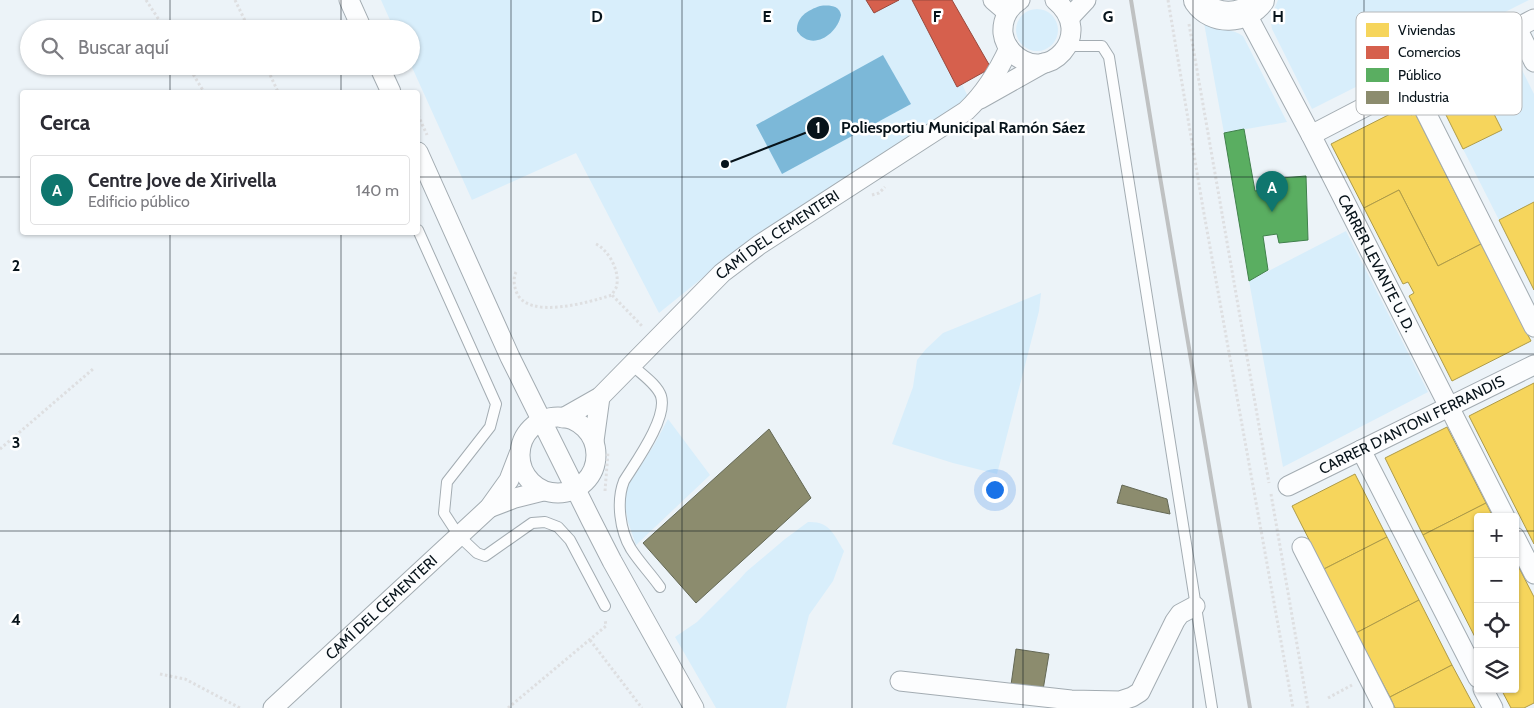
<!DOCTYPE html>
<html lang="es">
<meta charset="utf-8">
<style>
:root{--surface:#fff;--page:#f7f7f7;--text:#2b2b33;--muted:#7c7c81;--line:#e1e1e2;--accent:#0f766e}
body{margin:0;font-family:Cabin,sans-serif;background:var(--page);color:var(--text)}
.controls{position:absolute;right:15px;bottom:15px;display:grid;overflow:hidden;border-radius:5px;box-shadow:0 1px 4px #0004}
.controls button{width:45px;height:45px;display:grid;place-items:center;padding:0;border:0;border-bottom:1px solid var(--line);background:var(--surface);color:var(--text);font:25px sans-serif}
.you{position:absolute;left:994px;top:489px;width:18px;height:18px;margin:-12px;border:4px solid #fff;border-radius:50%;background:#1a73e8;box-shadow:0 0 0 8px #1a73e833}
.badge{display:grid;place-items:center;width:32px;height:32px;border-radius:50%;background:var(--accent);color:#fff;font-size:16px;font-weight:700}
.pin{position:absolute;translate:-50% -41px;filter:drop-shadow(0 1px 2px #0008)}
.pin::after{content:'';position:absolute;top:26px;width:18px;height:15px;background:inherit;clip-path:polygon(0 0,100% 0,50% 100%)}
.list{margin:0;padding:0;list-style:none}
h2{display:flex;justify-content:space-between;align-items:center;height:65px;margin:0;padding:0 20px;font-size:21px}
h2 small{font-size:16px;font-weight:400;color:var(--muted)}
.list li{display:grid;grid-template-columns:32px 1fr auto;gap:15px;align-items:center;box-sizing:border-box;height:70px;margin:0 10px 10px;padding:0 10px;border:1px solid var(--line);border-radius:5px}
.list b{display:block;font-size:19px;white-space:nowrap}
.list p{margin:0;font-size:16px;white-space:nowrap;color:var(--muted)}
.list em{font-size:16px;font-style:normal;color:var(--muted)}
.icon{flex:none;width:28px;height:28px;fill:none;stroke:currentColor;stroke-width:2;stroke-linecap:round;stroke-linejoin:round}
.map{position:relative;flex:none;width:1534px;height:708px;overflow:hidden}
.search{position:absolute;background:var(--surface);box-shadow:0 1px 4px #0004;left:20px;top:20px;width:400px;height:55px;display:flex;align-items:center;gap:12px;box-sizing:border-box;padding:0 18px;border-radius:28px;color:var(--muted);font-size:19px}
.panel{position:absolute;background:var(--surface);box-shadow:0 1px 4px #0004;left:20px;top:90px;width:400px;height:145px;border-radius:5px}
.map>svg:first-child{display:block}
</style>
<div class="map">
<svg width="1534" height="708" viewBox="0 0 1534 708">
<rect width="100%" height="100%" fill="#ecf3f8"/>
<g fill="#d8eefb">
<path d="M381,0H952L991,68L962,84L969,99L732,254L659,313L576,153L472,200L411,65V29H394Z"/>
<path d="M1278,0H1529L1312,109L1272,29C1269,17 1274,11 1278,0Z"/>
<circle cx="1037" cy="30" r="21"/>
<path d="M1204,23C1215,29 1234,29 1243,36L1287,122L1224,133Z"/>
<path d="M1513,52L1534,94V202L1499,220L1463,149L1502,130L1473,72Z"/>
<path d="M1346,231L1428,392L1283,467L1249,281Z"/>
<path d="M1041,293L1039,311L997,474L953,463L892,444L913,387L917,360L926,349L943,333Z"/>
<path d="M668,419L710,475L636,545L628,522L624,501L628,485L654,445Z"/>
<path d="M808,522C830,521 834,535 844,551L833,581L809,615L786,708H716L675,637L697,622L739,580L746,572L785,539Z"/>
</g>
<g fill="#7cb8d8">
<path d="M820,6C829,5 839,5 841,15C837,35 811,52 797,31C796,17 808,10 820,6Z"/>
<path d="M883,55L911,104L782,174L756,125Z"/>
</g>
<g fill="#f6d55c" stroke="#ae9b48">
<path d="M1473,72L1502,130L1463,149L1434,91Z"/>
<path d="M1406,106L1411,115L1415,113L1481,244L1438,266L1399,190L1364,208L1331,144Z"/>
<path d="M1399,190L1438,266L1481,244L1531,341L1452,381L1409,296L1414,293L1408,282L1403,284L1364,208Z"/>
<path d="M1534,202V290L1499,220Z"/>
<path d="M1534,383V544L1469,416Z"/>
<path d="M1447,427L1486,503L1423,535L1385,458Z"/>
<path d="M1355,474L1387,537L1324,569L1292,506Z"/>
<path d="M1486,503L1493,517H1478V643L1423,535Z"/>
<path d="M1387,537L1419,600L1356,633L1324,569Z"/>
<path d="M1515,560L1534,597V703L1524,708H1511L1501,689H1515Z"/>
<path d="M1419,600L1452,665L1390,697L1356,633Z"/>
<path d="M1452,665L1475,708H1395L1390,697Z"/>
</g>
<g fill="#d6604d" stroke="#98493e">
<path d="M866,0H899L874,13Z"/>
<path d="M912,0H952L991,68L957,87Z"/>
</g>
<path fill="#5aae61" stroke="#41804c" d="M1244,129L1255,191L1270,188L1269,179L1306,176L1308,240L1279,243L1277,234L1263,236L1268,270L1249,281L1224,133Z"/>
<g fill="#8c8c6e" stroke="#646855">
<path d="M769,429L811,498L696,603L643,543Z"/>
<path d="M1122,485L1167,499L1170,514L1117,503Z"/>
<path d="M1016,649L1049,654L1043,690L1011,685Z"/>
</g>
<g fill="none" stroke-linecap="round" stroke-linejoin="round">
<g stroke="#a3acb2" stroke-width="12">
<g id="lane">
<path d="M1068,46H1102L1109,57L1212,708"/>
<path d="M418,230L496,404L490,427L447,482L444,513L459,536L477,553L485,556L532,523L545,522L558,527L570,540L605,606"/>
<path d="M632,365C641,374 657,384 661,396C668,418 635,463 624,481C616,501 620,531 631,549C640,563 651,574 660,587"/>
</g>
</g>
<g stroke="#a3acb2" stroke-width="21">
<g id="street">
<path d="M349,0L362,29"/>
<path d="M993,0L1007,12"/>
<path d="M1020,0C1009,7 1002,19 1003,33C1004,41 1008,48 1013,53C1047,87 1097,34 1055,0"/>
<path id="s1" d="M1246,13L1311,135L1505,517"/>
<path d="M1070,17L1086,0"/>
<path d="M1517,28L1534,62"/>
<path d="M379,66L391,92"/>
<path d="M1411,83L1534,327"/>
<path d="M980,99L1044,63"/>
<path d="M1311,135L1534,19"/>
<path d="M418,152L510,357L591,520L612,561L694,708"/>
<circle cx="558" cy="455" r="38"/>
<path id="s2" d="M563,418L600,397L722,273L759,245L966,111C985,93 998,72 1009,48"/>
<path d="M594,441L600,397"/>
<path d="M1361,450L1478,678"/>
<path id="s3" d="M1288,486L1534,365"/>
<path d="M489,508L515,498L543,491"/>
<path d="M1515,537L1534,574"/>
<path d="M1302,547L1384,708"/>
<path d="M900,681L1071,700L1120,701L1132,697L1140,692L1175,621L1180,614L1195,606"/>
<path d="M1483,689L1493,708"/>
<path id="s4" d="M273,708L489,508L509,480L519,454"/>
</g>
</g>
<g stroke="#a3acb2" stroke-width="30">
<path id="secondary" d="M1198,0C1213,22 1245,20 1260,0"/>
</g>
<g stroke="#dedfe1" stroke-width="3" stroke-dasharray="2.5 2.5" stroke-linecap="butt">
<path d="M146,0L165,29"/>
<path d="M235,0L249,29"/>
<path d="M1168,0L1203,208L1293,708"/>
<path d="M1189,24L1269,483"/>
<path d="M188,66L204,92"/>
<path d="M266,66L278,92"/>
<path d="M418,115L427,135"/>
<path d="M872,195L879,193L885,187"/>
<path d="M596,244C608,250 619,269 617,284C617,288 613,292 612,295L643,327"/>
<path d="M516,272C513,278 514,285 516,291C526,321 590,302 612,295"/>
<path d="M0,449L93,369"/>
<path d="M605,491L608,452"/>
<path d="M1271,494L1308,708"/>
<path d="M590,640L642,708"/>
<path d="M160,674L185,679L240,708"/>
<path d="M1328,698L1352,685"/>
<path d="M508,708L606,626L605,619"/>
</g>
<use href="#lane" stroke="#fcfdfe" stroke-width="10"/>
<use href="#street" stroke="#fcfdfe" stroke-width="19"/>
<use href="#secondary" stroke="#fcfdfe" stroke-width="28"/>
<path stroke="#bfc1c2" stroke-width="4" d="M1131,0L1159,171L1250,708"/>
</g>
<path fill="none" stroke="#07131a" stroke-width="1" stroke-opacity="0.55" d="M170,0V29M341,0V29M511,0V708M682,0V708M852,0V708M1023,0V708M1193,0V708M1364,0V708M170,66V92M341,66V92M0,177H22M418,177H1534M170,232V708M341,232V708M0,354H1534M0,531H1478M1515,531H1534"/>
<g text-anchor="middle" dominant-baseline="central" stroke-width="5" stroke-linejoin="round" paint-order="stroke">
<g font-size="15" fill="#07131a" stroke="#fff">
<text stroke="none"><textPath href="#s2" startOffset="284">CAMÍ DEL CEMENTERI</textPath></text>
<text stroke="none"><textPath href="#s1" startOffset="282">CARRER LEVANTE U. D.</textPath></text>
<text stroke="none"><textPath href="#s3" startOffset="138">CARRER D'ANTONI FERRANDIS</textPath></text>
<text stroke="none"><textPath href="#s4" startOffset="148">CAMÍ DEL CEMENTERI</textPath></text>
</g>
</g>
<rect x="1356" y="12" width="166" height="103" rx="8" fill="#fff" stroke="#b5b8ba" stroke-width="1"/>
<rect x="1366" y="23" width="23" height="14" fill="#f6d55c"/>
<rect x="1366" y="46" width="23" height="13" fill="#d6604d"/>
<rect x="1366" y="68" width="23" height="14" fill="#5aae61"/>
<rect x="1366" y="91" width="23" height="13" fill="#8c8c6e"/>
<g font-size="14" fill="#07131a">
<text x="1398" y="35">Viviendas</text>
<text x="1398" y="57">Comercios</text>
<text x="1398" y="80">Público</text>
<text x="1398" y="102">Industria</text>
</g>
<g font-size="16" text-anchor="middle" font-weight="bold" fill="#07131a" stroke="#fff" stroke-width="5" stroke-linejoin="round" paint-order="stroke">
<text x="597" y="22">D</text>
<text x="767" y="22">E</text>
<text x="937" y="22">F</text>
<text x="1108" y="22">G</text>
<text x="1278" y="22">H</text>
<text x="16" y="271">2</text>
<text x="16" y="448">3</text>
<text x="16" y="625">4</text>
</g>
<path fill="none" stroke="#07131a" stroke-width="2" d="M725 164L818 128"/>
<g fill="#07131a" stroke="#fff" stroke-width="2">
<circle cx="725" cy="164" r="5"/>
<circle cx="818" cy="128" r="12"/>
</g>
<g font-size="15" text-anchor="middle" font-weight="bold" fill="#fff">
<text x="818" y="133">1</text>
</g>
<g font-size="16" text-anchor="middle" font-weight="bold" fill="#07131a" stroke="#fff" stroke-width="5" stroke-linejoin="round" paint-order="stroke">
<text x="963" y="133">Poliesportiu Municipal Ramón Sáez</text>
</g>
</svg>
<div class="controls">
<button>+</button>
<button>−</button>
<button><svg class="icon" aria-label="locate" viewBox="0 0 24 24"><circle cx="12" cy="12" r="6"/><path d="M12 2v4M12 18v4M2 12h4M18 12h4"/></svg></button>
<button><svg class="icon" aria-label="layers" viewBox="0 0 24 24"><path d="M12 4l9 5-9 5-9-5zM3 14l9 5 9-5"/></svg></button>
</div>
<div class="you"></div>
<div class="pin badge" style="left:1272px;top:212px">A</div>
<div class="search"><svg class="icon" aria-label="search" viewBox="0 0 24 24"><circle cx="10" cy="10" r="6"/><path d="M15 15l6 6"/></svg>Buscar aquí</div>
<section class="panel">
<h2>Cerca<small></small></h2>
<ul class="list">
<li><span class="badge">A</span><div><b>Centre Jove de Xirivella</b><p>Edificio público</p></div><em>140 m</em></li>
</ul>
</section>
</div>
